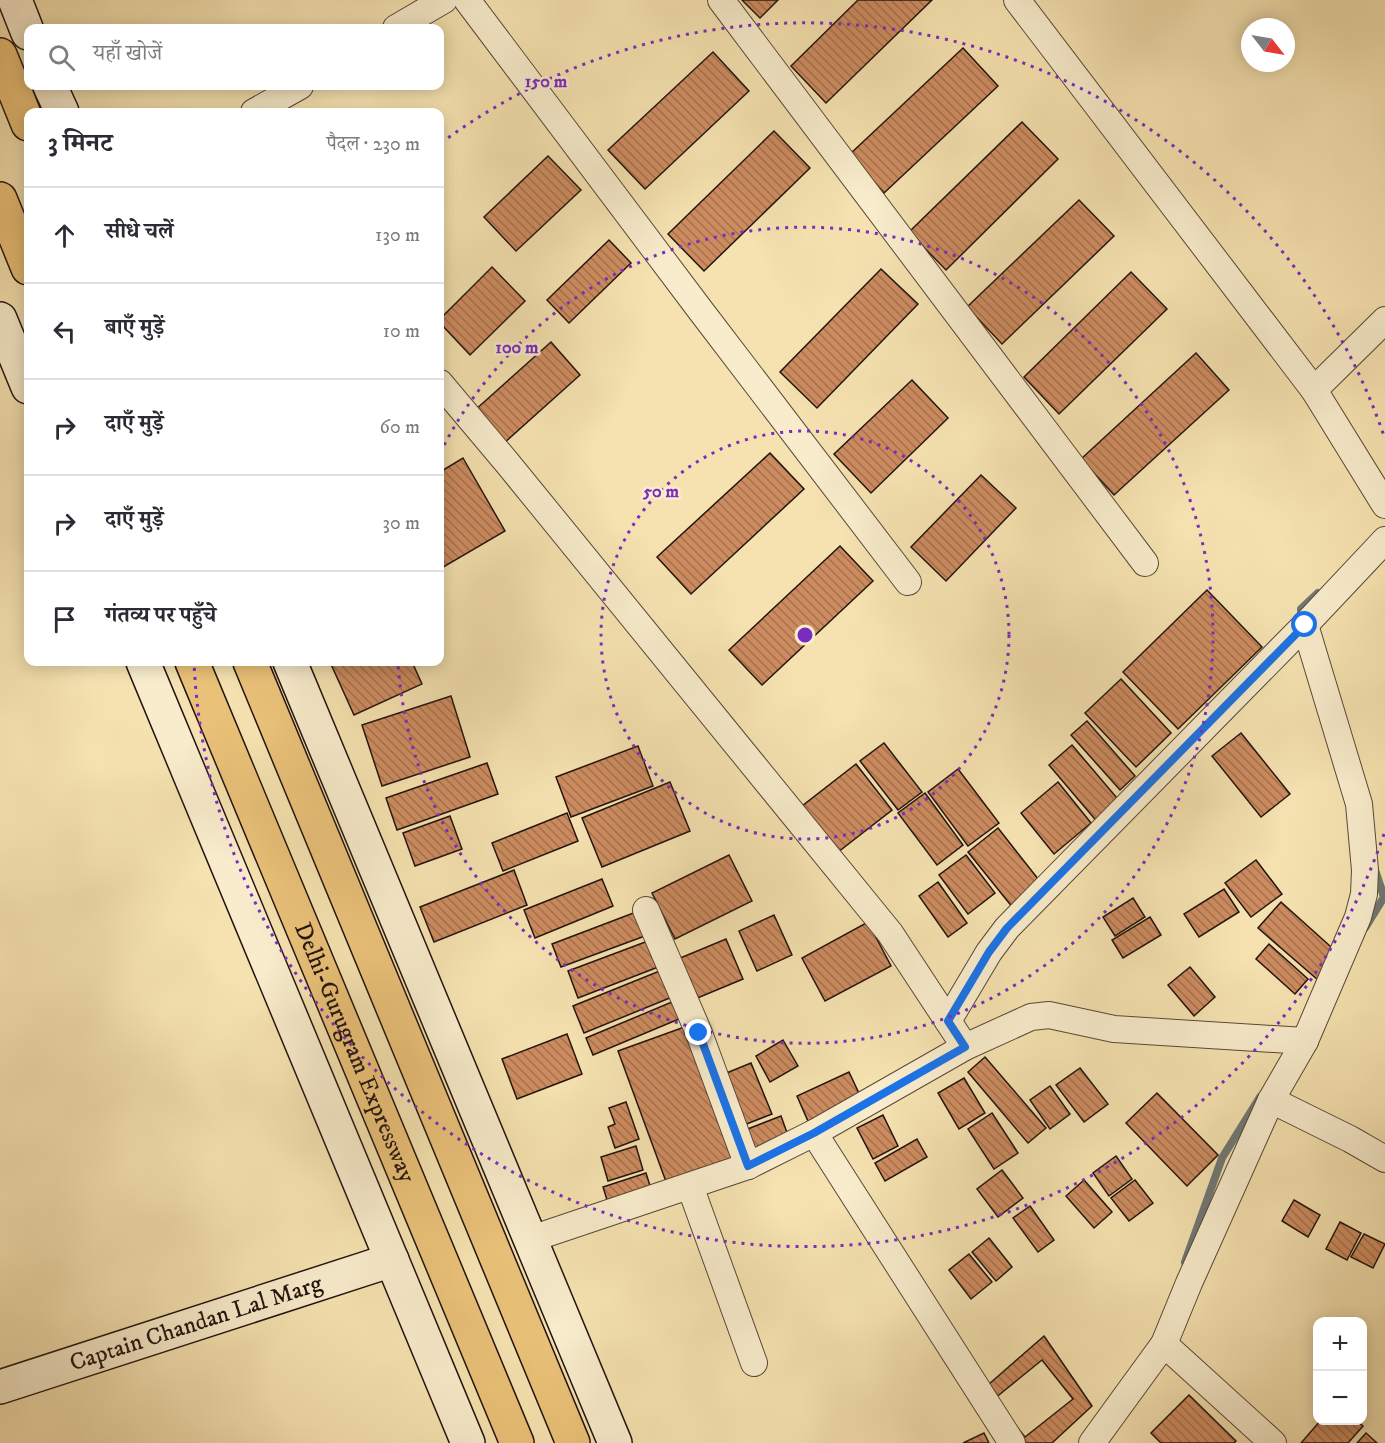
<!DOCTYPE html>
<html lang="hi">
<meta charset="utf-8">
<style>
:root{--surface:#fff;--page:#f2f2f3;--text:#2b2b33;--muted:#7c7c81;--line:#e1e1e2}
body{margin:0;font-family:"IM FELL DW Pica","Noto Serif Devanagari",serif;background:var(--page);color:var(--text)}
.controls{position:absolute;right:18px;bottom:18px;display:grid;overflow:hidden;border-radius:12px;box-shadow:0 3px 15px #0003}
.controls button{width:54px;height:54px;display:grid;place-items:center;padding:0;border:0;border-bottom:2px solid var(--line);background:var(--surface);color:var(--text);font:30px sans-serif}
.compass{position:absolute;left:1241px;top:18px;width:54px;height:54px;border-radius:50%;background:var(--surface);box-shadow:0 3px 15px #0003;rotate:121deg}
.stop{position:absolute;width:18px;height:18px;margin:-14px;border:4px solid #1a73e8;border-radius:50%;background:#fff}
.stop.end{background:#1a73e8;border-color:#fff;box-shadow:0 2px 6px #0008}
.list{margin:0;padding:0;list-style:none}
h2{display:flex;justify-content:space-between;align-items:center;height:78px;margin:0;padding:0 24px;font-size:26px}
h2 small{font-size:20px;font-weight:400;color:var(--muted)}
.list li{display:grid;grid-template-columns:39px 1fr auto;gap:18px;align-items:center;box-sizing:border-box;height:96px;padding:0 24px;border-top:2px solid var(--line)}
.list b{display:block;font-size:22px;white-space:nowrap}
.list em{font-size:20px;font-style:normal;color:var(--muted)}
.icon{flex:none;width:33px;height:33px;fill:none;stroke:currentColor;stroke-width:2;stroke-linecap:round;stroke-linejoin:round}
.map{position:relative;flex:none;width:1385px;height:1443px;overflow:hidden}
.search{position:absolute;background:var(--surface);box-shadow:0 3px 15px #0003;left:24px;top:24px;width:420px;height:66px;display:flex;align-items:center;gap:15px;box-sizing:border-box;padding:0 21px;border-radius:12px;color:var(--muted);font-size:22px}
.panel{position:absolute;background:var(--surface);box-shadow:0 3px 15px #0003;left:24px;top:108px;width:420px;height:558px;border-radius:12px}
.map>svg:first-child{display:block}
</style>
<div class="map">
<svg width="1385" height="1443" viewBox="0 0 1385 1443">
<defs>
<pattern id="building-back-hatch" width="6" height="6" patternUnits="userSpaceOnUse" patternTransform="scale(1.5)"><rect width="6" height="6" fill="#cd8c60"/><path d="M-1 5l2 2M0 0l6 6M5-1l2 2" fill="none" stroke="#a6714e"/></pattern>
</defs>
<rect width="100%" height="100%" fill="#f5e2b0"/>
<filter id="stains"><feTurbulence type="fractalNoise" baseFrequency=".00333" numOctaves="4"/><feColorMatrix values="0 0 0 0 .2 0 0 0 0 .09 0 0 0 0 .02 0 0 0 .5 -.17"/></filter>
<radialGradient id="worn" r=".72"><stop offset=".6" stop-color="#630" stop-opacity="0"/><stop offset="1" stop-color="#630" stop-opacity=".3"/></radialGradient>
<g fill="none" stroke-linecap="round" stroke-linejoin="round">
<g stroke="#707874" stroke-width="8">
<path d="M1301,621V609L1318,593"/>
<path d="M1365,928L1384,897L1374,867"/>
<path d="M1185,1262L1222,1158L1260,1097"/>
</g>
</g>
<g fill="url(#building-back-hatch)" stroke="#23140f" stroke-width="1.5" fill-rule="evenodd">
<path d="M742,0H778L760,18Z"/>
<path d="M858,0H932L826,103L791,66Z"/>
<path d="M963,48L998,86L884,193L849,155Z"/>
<path d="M713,52L749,91L645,189L608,150Z"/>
<path d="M1022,122L1058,159L946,270L909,232Z"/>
<path d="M774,131L810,168L704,271L668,234Z"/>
<path d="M548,156L581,190L516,251L484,217Z"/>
<path d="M1079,200L1114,236L1002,344L967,307Z"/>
<path d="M609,240L631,263L569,323L547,300Z"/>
<path d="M492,267L525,301L470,355L440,323V319Z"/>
<path d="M881,269L918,304L817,408L780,372Z"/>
<path d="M1131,272L1167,309L1059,414L1024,377Z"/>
<path d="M551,342L580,375L503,444L474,411Z"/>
<path d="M1196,353L1229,390L1114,495L1081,459Z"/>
<path d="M912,380L948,418L871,493L834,454Z"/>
<path d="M770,453L804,489L691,594L657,557Z"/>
<path d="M463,458L505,531L440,569V472Z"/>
<path d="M981,475L1016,508L946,581L911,547Z"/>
<path d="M840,546L873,581L762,685L729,650Z"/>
<path d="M1207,590L1262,647L1178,729L1123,672Z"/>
<path d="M330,662H412L422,684L354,715Z"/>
<path d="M1121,679L1171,733L1136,767L1085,713Z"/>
<path d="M451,696L470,757L382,786L362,725Z"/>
<path d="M1087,721L1135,776L1120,790L1071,735Z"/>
<path d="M1241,733L1290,794L1261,817L1212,756Z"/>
<path d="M884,743L922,792L898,810L860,761Z"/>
<path d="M1072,745L1122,804L1099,824L1049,765Z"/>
<path d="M638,746L653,786L571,817L556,777Z"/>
<path d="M487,763L498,794L397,830L386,798Z"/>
<path d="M856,764L892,810L833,856L797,810Z"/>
<path d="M958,769L999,823L968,846L928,792Z"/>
<path d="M670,782L690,831L602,867L582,818Z"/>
<path d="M1058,782L1091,823L1054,854L1021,813Z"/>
<path d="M925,793L963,845L937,865L898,813Z"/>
<path d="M567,813L578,841L503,871L492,843Z"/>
<path d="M450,816L462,849L415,866L403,833Z"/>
<path d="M998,828L1042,884L1013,908L968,852Z"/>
<path d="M729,855L752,901L675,939L652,893Z"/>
<path d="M966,855L995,893L968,914L939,875Z"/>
<path d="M1256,860L1282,894L1251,917L1225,883Z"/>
<path d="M514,870L527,905L434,942L420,907Z"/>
<path d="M602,879L613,906L535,938L524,910Z"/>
<path d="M938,882L967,923L948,937L919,896Z"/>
<path d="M1224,889L1239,912L1199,937L1184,914Z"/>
<path d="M1133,898L1145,917L1115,936L1103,917Z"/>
<path d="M1281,902L1340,955L1318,980L1258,928Z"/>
<path d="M644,909L653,933L561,967L552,944Z"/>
<path d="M774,915L792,955L757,971L739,931Z"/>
<path d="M1150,917L1161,935L1123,958L1112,940Z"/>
<path d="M868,922L891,966L825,1001L802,958Z"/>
<path d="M656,938L666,964L578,998L568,971Z"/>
<path d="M726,939L743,979L695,999L678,959Z"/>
<path d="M1269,944L1308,979L1295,994L1256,959Z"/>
<path d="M1190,967L1215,997L1194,1016L1168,985Z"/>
<path d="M667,968L677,995L584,1033L573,1006Z"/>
<path d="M679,999L686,1016L593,1055L586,1038Z"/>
<path d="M690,1025L739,1161L668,1187L618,1051Z"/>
<path d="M567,1034L582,1074L517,1099L502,1059Z"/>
<path d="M783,1040L798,1066L770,1082L756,1056Z"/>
<path d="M985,1057L1046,1128L1028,1143L968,1072Z"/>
<path d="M751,1063L772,1114L744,1125L724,1074Z"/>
<path d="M1080,1068L1108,1104L1084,1122L1056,1085Z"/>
<path d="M849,1072L864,1104L811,1128L797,1096Z"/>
<path d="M964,1078L985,1113L959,1129L938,1093Z"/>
<path d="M1050,1086L1070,1114L1050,1129L1030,1100Z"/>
<path d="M1157,1093L1218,1155L1187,1186L1126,1123Z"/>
<path d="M626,1102L639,1139L615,1148L608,1127L615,1124L609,1108Z"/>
<path d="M992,1113L1018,1153L994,1169L968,1129Z"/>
<path d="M883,1115L898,1146L873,1159L857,1128Z"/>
<path d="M781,1116L790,1141L749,1156L740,1132Z"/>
<path d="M917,1139L927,1157L885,1181L875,1163Z"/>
<path d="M636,1146L643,1170L608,1181L601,1157Z"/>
<path d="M1116,1156L1132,1179L1109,1196L1093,1173Z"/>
<path d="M1002,1170L1023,1198L998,1217L977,1189Z"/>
<path d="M646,1173L651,1189L608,1203L603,1187Z"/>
<path d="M1084,1180L1112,1212L1094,1228L1066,1196Z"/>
<path d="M1135,1180L1153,1203L1129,1221L1111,1198Z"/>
<path d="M1294,1200L1320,1215L1308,1237L1282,1221Z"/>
<path d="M1030,1206L1054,1240L1038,1252L1013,1218Z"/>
<path d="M1340,1222L1361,1233L1347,1260L1326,1249Z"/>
<path d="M1364,1234L1385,1244L1373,1268L1351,1257Z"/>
<path d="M989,1238L1012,1267L996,1281L972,1252Z"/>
<path d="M969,1254L992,1282L971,1299L949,1270Z"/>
<path d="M1044,1336L1092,1406L1052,1443H1006L973,1398ZM1042,1360L1073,1399L1025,1437L994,1399Z"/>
<path d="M1189,1395L1236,1441L1234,1443H1161L1151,1433Z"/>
<path d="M1321,1420H1356L1363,1426L1348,1443H1301Z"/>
<path d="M984,1433L989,1443H963Z"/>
<path d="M1366,1433L1377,1443H1357Z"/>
</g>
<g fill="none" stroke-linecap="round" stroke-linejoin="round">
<g stroke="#584837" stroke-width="28">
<g id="street">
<path d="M467,0L701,311L908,582"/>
<path d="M721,0L1145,563"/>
<path d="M1017,0L1314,390L1385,505"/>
<path d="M396,28L444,0"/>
<path d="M254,112L300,86"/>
<path d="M440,383L509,465L890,933L965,1047"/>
<path d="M1314,390L1385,320"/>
<path d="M646,910L699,1033L748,1166"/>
<path d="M948,1021L989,952L1007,928L1305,625L1385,540"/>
<path d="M1271,1100L1350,1139L1385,1159"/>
<path d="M814,1133L1012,1443"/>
<path d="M690,1186L754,1363"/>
<path d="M531,1239L748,1166L814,1133L965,1047L1031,1017L1049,1015L1114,1029L1305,1041"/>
<path d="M1164,1344L1273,1443"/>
<path d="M1092,1443L1164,1344L1189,1283L1271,1100L1305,1041L1358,917L1364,894L1365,870L1359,804L1305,625"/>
</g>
</g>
<g stroke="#23140f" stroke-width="36">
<g id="secondary">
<path d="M15,0L28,33"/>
<path d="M50,86L62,112"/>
<path d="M0,319L28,387"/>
<path d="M143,662L468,1443"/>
<path d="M290,662L615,1443"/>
<path id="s1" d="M0,1387L392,1260"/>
</g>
</g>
<g stroke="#23140f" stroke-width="36">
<g id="highway">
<path d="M0,55L28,124"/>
<path d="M0,199L28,268"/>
<path id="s2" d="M192,662L517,1443"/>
<path d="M250,662L573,1443"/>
</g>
</g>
<use href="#street" stroke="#f8eccc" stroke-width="26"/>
<use href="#secondary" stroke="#f8eccc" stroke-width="33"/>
<use href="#highway" stroke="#eac178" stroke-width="33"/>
</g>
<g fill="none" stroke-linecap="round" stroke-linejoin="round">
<path stroke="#1a73e8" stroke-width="8" d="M699,1033L748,1166L814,1133L965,1047L948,1021L989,952L1007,928L1305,625"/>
</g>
<g fill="none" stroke="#7b2cbf" stroke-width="3" stroke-dasharray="3 6">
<circle cx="805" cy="635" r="204"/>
<path d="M440 453A408 408 0 1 1 398 663"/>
<path d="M1384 834A612 612 0 0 1 194 662M441 143A612 612 0 0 1 1384 436"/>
</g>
<g text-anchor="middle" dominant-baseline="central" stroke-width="5" stroke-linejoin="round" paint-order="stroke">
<g font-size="24" fill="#23140f" stroke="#f8eccc">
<text stroke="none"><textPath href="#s2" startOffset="423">Delhi-Gurugram Expressway</textPath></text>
<text stroke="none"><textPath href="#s1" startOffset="206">Captain Chandan Lal Marg</textPath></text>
</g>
</g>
<circle cx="805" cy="635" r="9" fill="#7b2cbf" stroke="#f8eccc" stroke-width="3"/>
<g font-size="18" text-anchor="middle" font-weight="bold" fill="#7b2cbf" stroke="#f8eccc" stroke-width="5" stroke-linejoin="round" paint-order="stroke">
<text x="546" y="87">150 m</text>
<text x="517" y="353">100 m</text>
<text x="661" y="497">50 m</text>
</g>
<rect width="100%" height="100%" filter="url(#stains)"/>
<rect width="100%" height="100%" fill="url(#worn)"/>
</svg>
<div class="controls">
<button>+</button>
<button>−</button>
</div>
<svg class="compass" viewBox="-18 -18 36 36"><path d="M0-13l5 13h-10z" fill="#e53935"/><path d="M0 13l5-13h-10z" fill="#7c7c81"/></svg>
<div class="stop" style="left:1305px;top:625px"></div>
<div class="stop end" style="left:699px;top:1033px"></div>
<div class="search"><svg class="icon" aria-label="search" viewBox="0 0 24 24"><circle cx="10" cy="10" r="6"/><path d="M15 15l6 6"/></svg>यहाँ खोजें</div>
<section class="panel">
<h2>3 मिनट<small>पैदल · 230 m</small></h2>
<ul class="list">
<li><svg class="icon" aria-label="ahead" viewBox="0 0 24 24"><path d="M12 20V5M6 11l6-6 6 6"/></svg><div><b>सीधे चलें</b></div><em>130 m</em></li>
<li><svg class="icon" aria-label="left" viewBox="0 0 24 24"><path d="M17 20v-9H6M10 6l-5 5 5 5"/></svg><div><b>बाएँ मुड़ें</b></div><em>10 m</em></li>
<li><svg class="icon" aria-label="right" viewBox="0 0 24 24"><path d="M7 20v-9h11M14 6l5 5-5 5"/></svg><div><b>दाएँ मुड़ें</b></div><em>60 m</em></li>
<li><svg class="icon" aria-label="right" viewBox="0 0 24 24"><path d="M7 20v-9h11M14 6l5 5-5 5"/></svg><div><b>दाएँ मुड़ें</b></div><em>30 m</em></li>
<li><svg class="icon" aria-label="arrive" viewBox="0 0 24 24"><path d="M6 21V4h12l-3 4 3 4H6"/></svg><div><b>गंतव्य पर पहुँचे</b></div></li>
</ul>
</section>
</div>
